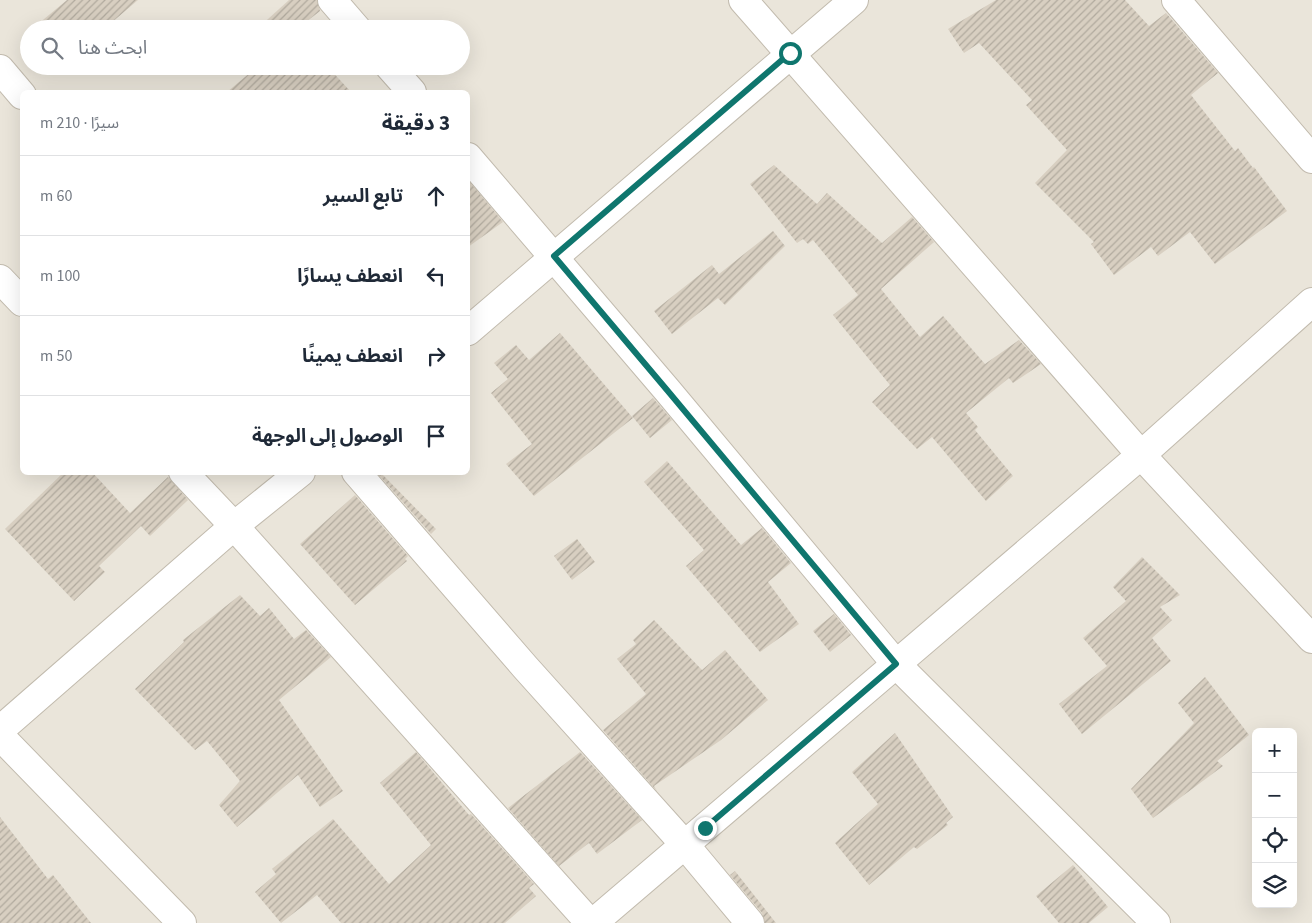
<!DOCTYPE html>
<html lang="ar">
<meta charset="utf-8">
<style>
:root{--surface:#fff;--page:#f6f6f7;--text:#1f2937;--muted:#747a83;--line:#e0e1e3}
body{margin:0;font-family:"Source Sans 3","Noto Sans Arabic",sans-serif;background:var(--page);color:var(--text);direction:rtl}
.controls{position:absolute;right:15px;bottom:15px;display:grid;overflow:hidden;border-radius:8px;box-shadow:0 5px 20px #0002}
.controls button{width:45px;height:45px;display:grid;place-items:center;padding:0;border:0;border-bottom:1px solid var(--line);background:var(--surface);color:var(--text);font:25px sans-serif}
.stop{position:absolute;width:15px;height:15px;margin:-11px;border:4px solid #0f766e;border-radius:50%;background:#fff}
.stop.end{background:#0f766e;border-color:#fff;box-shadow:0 1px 5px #0008}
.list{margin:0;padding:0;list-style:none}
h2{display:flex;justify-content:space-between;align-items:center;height:65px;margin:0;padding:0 20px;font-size:21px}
h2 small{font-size:16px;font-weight:400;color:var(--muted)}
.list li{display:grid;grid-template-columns:32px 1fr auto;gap:15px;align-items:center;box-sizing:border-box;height:80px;padding:0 20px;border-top:1px solid var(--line)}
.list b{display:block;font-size:19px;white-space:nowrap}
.list em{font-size:16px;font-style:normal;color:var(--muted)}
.icon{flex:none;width:28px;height:28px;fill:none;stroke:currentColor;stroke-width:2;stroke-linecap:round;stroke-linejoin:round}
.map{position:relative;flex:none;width:1312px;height:923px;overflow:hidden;direction:ltr}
.search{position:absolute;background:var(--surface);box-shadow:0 5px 20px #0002;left:20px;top:20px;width:450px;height:55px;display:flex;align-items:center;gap:12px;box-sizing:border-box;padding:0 18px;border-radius:28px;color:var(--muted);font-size:19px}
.panel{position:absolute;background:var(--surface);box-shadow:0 5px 20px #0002;left:20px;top:90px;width:450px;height:385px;border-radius:8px;direction:rtl}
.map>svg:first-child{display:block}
</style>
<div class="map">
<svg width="1312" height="923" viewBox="0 0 1312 923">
<defs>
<pattern id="building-hatch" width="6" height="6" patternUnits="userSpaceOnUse" patternTransform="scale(1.25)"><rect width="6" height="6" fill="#d8cfc1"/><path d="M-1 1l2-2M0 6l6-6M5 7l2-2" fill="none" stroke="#b1aa9e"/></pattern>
</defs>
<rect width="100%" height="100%" fill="#f6f3ec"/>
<path fill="#eae5da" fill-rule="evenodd" d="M0,0H1312V923H0ZM29,29H461V66H29ZM22,92H468V472H22ZM1256,732H1293V904H1256Z"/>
<g fill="url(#building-hatch)">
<path d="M67,0H138L104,29H32Z"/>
<path d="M289,0H317L320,11L297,29H257Z"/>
<path d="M996,0H1125L1149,26L1166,13L1218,73L1191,95L1235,151L1238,148L1253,168L1254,167L1287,211L1215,264L1190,232L1158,256L1151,247L1114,275L1091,244L1094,242L1035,183L1067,150L1026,105L1032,100L979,43L964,53L948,29Z"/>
<path d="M258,66H327L351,92H227Z"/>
<path d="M774,165L817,204L827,193L882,243L912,217L934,242L881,289L920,337L943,316L985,364L1019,340L1041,364L1013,383L1009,378L966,413L978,427L975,430L1013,476L986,501L932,437L917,449L872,402L890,385L833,315L858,295L813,240L808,244L803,239L797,243L750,184Z"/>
<path d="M468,180L503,222L468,247Z"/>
<path d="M773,231L785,246L725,305L718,298L672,334L654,311L712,265L719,274Z"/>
<path d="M560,333L633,418L534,496L506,464L532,444L491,393L508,379L494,363L516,345L529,360Z"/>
<path d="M653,398L672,420L650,438L632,416Z"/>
<path d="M667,461L741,545L762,528L791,563L768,582L799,624L760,652L686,566L704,550L644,482Z"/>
<path d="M64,472H92L130,513L168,477L188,500L150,536L141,526L99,566L105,572L74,601L5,529Z"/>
<path d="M380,472L436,529L431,534L378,474Z"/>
<path d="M355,495L408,556L405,559L407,561L355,605L300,544Z"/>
<path d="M577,539L595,562L572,580L554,556Z"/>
<path d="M1142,557L1180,595L1160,607L1172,620L1152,638L1171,661L1082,734L1059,704L1107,666L1083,638L1126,601L1113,587Z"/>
<path d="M240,595L260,616L269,608L294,639L306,630L331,657L279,700L343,791L320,807L298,775L237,827L219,805L240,781L207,741L195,750L135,689L184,642L183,640Z"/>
<path d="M834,614L851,635L830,652L813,631Z"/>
<path d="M654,620L702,670L725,650L768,700L721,740L654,786L657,791L603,730L646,694L617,659L636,644L633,640Z"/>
<path d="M1205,677L1249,735L1217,761L1223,766L1153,818L1131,789L1194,723L1178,703Z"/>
<path d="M895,733L953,817L946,823L948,825L917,849L914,847L869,885L835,843L878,804L852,772Z"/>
<path d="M416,752L469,815L471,814L534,884L529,888L536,896L505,923H341L317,895L281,923L255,892L276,874L272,869L333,819L389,884L431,845L380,783Z"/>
<path d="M580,752L642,820L597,854L589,843L559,866L508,808Z"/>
<path d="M0,817L48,879L53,875L91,923H0Z"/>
<path d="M1073,865L1108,907L1089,923H1059L1036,896Z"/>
<path d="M735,871L776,923H765L762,913L730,875Z"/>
</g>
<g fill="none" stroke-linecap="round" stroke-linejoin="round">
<g stroke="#c2bbae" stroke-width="30">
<g id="street">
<path d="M332,0L357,29"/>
<path d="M743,0L1141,455L1312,639"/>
<path d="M1176,0L1312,159"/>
<path d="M389,66L412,92"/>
<path d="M0,69L22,95"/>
<path d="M468,157L667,390L896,664L1156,923"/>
<path d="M0,279L22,302"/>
<path d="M468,331L854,0"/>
<path d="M183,472L234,526L590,923"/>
<path d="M356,472L525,667L685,845L750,923"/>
<path d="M0,730L234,526L301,472"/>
<path d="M0,736L182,923"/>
<path d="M593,923L1141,455L1312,302"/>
</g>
</g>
<use href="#street" stroke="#fff" stroke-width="28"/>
</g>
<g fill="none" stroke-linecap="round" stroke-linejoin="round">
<path stroke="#0f766e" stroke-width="6" d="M705,828L896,664L667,390L554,256L790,53"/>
</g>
</svg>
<div class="controls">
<button>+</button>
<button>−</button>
<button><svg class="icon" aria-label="locate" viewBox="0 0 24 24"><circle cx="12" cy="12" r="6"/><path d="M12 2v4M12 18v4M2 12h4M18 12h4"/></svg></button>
<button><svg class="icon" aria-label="layers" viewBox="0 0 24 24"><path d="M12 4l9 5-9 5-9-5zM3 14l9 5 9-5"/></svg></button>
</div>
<div class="stop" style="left:790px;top:53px"></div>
<div class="stop end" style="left:705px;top:828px"></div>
<div class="search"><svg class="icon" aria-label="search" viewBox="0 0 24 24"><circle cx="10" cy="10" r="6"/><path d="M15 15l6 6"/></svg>ابحث هنا</div>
<section class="panel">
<h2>3 دقيقة<small>سيرًا · 210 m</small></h2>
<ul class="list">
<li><svg class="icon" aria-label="ahead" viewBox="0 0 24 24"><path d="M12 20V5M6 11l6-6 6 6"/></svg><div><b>تابع السير</b></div><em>60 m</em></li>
<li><svg class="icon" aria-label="left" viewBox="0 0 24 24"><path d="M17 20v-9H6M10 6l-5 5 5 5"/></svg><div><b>انعطف يسارًا</b></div><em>100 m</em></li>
<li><svg class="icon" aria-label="right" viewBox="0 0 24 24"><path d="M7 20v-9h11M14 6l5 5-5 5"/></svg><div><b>انعطف يمينًا</b></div><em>50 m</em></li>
<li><svg class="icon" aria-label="arrive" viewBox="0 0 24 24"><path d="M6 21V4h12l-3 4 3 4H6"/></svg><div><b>الوصول إلى الوجهة</b></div></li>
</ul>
</section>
</div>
